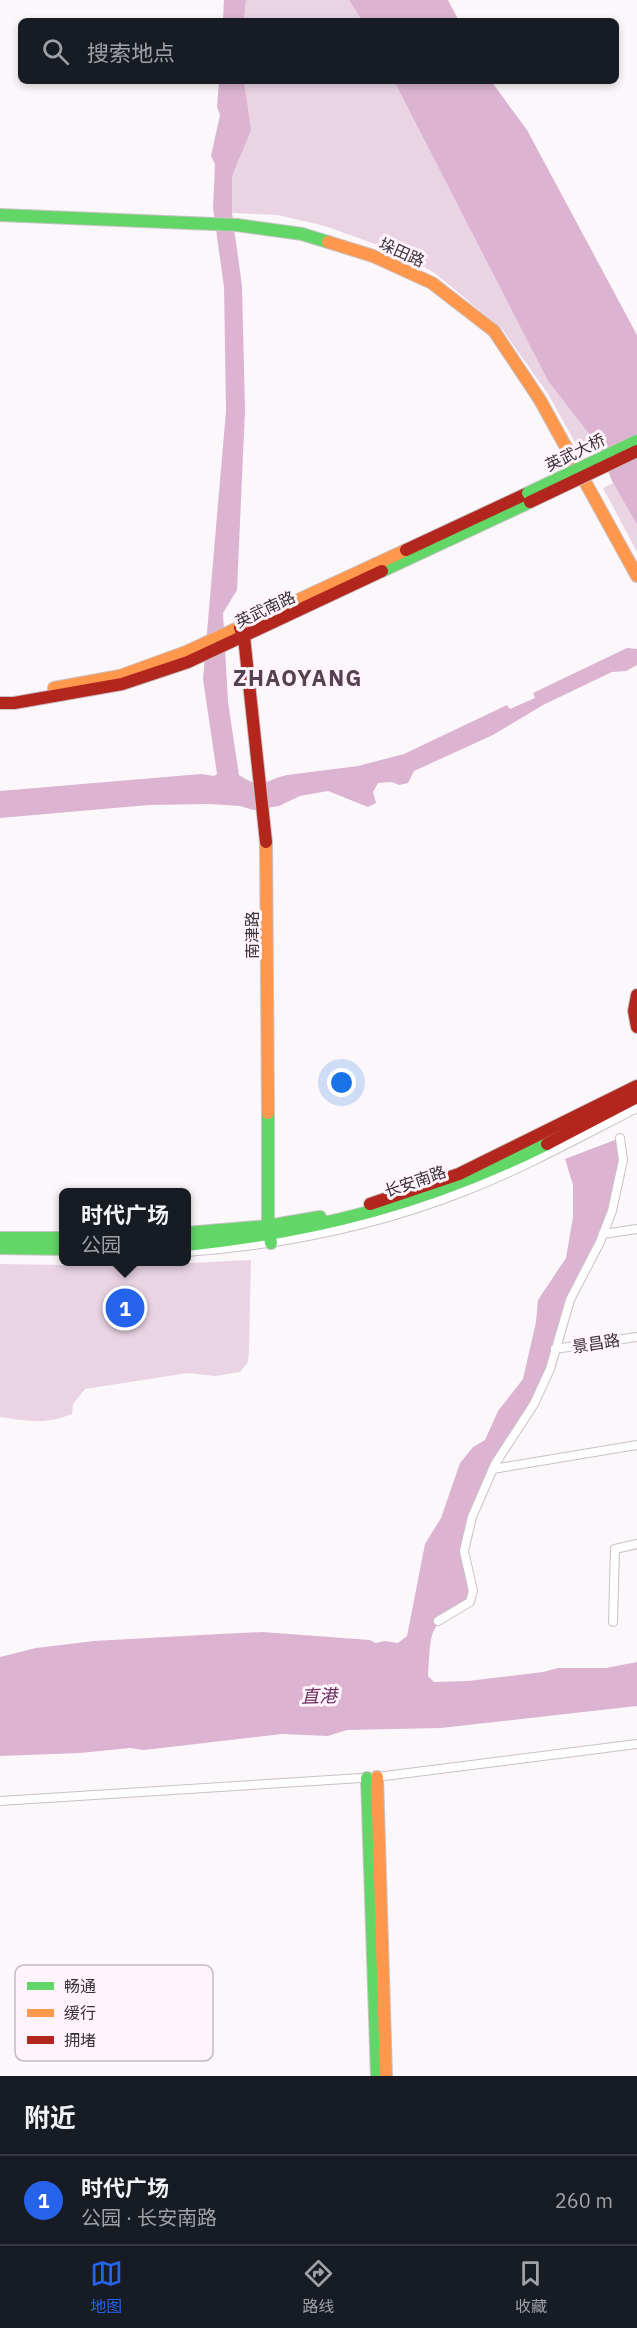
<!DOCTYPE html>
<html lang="zh">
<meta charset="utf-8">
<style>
:root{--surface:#171b24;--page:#20242c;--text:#f1f3f6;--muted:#9ea1a6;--line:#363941;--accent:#2563eb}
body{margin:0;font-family:"IBM Plex Sans","Noto Sans SC",sans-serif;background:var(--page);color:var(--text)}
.you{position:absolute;left:342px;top:1083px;width:21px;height:21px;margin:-15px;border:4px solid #fff;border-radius:50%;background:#1a73e8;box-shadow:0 0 0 9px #1a73e833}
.badge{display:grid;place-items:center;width:39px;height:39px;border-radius:50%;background:var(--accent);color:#fff;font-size:20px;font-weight:700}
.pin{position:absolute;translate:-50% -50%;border:3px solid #fff;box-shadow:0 2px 6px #0006}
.popup{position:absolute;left:59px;top:1188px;width:132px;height:78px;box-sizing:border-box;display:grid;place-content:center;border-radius:9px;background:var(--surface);filter:drop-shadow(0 2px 4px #0005);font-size:20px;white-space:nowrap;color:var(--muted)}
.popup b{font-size:22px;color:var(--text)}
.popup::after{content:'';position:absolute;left:50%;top:100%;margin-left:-12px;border:12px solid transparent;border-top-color:var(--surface)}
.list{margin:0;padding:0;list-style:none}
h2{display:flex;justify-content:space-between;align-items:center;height:78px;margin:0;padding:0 24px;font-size:26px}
h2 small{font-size:20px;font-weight:400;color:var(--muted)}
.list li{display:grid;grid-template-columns:39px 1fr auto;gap:18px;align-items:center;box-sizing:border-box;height:90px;padding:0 24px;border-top:2px solid var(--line)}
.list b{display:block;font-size:22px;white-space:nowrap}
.list p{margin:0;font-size:20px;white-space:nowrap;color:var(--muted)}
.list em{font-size:20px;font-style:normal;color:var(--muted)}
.icon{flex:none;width:33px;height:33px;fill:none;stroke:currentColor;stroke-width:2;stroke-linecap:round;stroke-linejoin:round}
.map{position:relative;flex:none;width:637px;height:2076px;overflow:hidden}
.search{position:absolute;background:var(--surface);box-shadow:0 3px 9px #0003;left:18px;right:18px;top:18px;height:66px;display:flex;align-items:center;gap:15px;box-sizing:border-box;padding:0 21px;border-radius:9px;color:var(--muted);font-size:22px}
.sheet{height:168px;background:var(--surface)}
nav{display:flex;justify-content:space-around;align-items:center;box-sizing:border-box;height:84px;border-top:2px solid var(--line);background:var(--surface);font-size:16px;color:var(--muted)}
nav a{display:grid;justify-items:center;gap:3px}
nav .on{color:var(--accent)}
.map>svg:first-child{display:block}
</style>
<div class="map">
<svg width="637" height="2076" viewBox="0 0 637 2076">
<rect width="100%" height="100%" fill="#fcf7fa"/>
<g fill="#ead4e4">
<path d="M246,0H349L362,21H244Z"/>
<path d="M244,81H394L548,381L596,443L581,453L548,394L502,329L436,274L400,253L325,226L277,215L232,213V177L240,158L246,97Z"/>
<path d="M613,483L637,525V552L603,488Z"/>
<path d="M251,1260L249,1349L248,1362L240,1372L215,1376L188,1373L85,1389L73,1404L72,1414C45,1425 28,1421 0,1417V1264L129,1266Z"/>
</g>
<g fill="#dcb4d1">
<path d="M224,0H246L244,21H223Z"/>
<path d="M349,0H448L459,21H362Z"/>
<path d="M219,81H244L251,130L232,177V213L242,286L245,410L237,590L223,613L228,702L239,775C263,791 264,780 287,775L358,766L404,754L507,705L510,709L535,698L533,693L627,648L637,649V665L626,671L612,672L543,705L493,735L414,771L408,783L399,785L392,782L378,783L373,792L376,803L368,807L328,791L300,796L279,806L253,810L240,806L210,804L149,805L0,818V791L201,774L214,776L217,774L203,679L226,411L224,287L213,208L215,164L211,156L220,115L217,107Z"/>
<path d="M394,81H491L527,130L637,335V525L613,483L596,443L548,381Z"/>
<path d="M620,1138L623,1160L612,1211L582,1277L550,1369L495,1464L464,1551L470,1602C426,1629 432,1626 428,1676L434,1682L468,1681L543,1672L558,1668H606L637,1662V1706L441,1728L347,1730L328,1736L282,1734L144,1750L130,1748L80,1753L0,1756V1657L36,1648L94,1641L220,1634L262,1632L370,1640L376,1643L385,1641L398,1643L407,1636L425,1544L441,1518L460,1463L473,1447L485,1440L498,1411L523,1379L536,1322L538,1300L566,1258L573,1217V1185L565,1159Z"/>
</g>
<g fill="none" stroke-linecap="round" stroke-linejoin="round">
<g stroke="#c9c2c6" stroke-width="10">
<g id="street">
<path d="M603,1234L637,1229"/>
<path d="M186,1252C282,1245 376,1226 465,1191C524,1168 580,1137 637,1108"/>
<path d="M555,1349L637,1337"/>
<path d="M493,1469L637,1445"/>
<path d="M438,1621L470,1602L473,1591L464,1551L472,1517L495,1464L534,1404L550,1369L570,1300L600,1242L612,1211L623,1160L620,1138"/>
<path d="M613,1622L615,1549L637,1544"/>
<path d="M0,1801L377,1777L637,1744"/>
</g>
</g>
<g stroke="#c9c2c6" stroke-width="14">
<g id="fast">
<path d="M0,215L237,225L302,234L328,242"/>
<path d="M382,571L530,502"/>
<path d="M268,1113V1226L271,1243"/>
<path d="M186,1233L268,1226L320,1217"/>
<path d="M0,1238H63"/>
<path d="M186,1245C315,1232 430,1202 547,1144"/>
<path d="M0,1248L63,1249"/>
<path d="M367,1778L377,2076"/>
</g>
</g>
<g stroke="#c9c2c6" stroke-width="14">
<g id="slow">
<path d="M328,242L373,256L432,283L494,331L540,400L637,576"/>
<path d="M54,688L120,676L186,652L406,550"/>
<path d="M266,842L268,1113"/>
<path d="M377,1777L386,2076"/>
</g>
</g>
<g stroke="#c9c2c6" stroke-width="14">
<g id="jam">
<path d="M406,550L528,493"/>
<path d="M240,628L244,637L266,842"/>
<path d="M0,703H14L122,684L188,662L382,571"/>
<path d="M637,995L634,1011L637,1027"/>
<path d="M547,1144L637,1097"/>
<path d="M370,1204L459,1174L637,1086"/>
</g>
</g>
<use href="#street" stroke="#fffefe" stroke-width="8"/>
<use href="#fast" stroke="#63d668" stroke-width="12"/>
<use href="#slow" stroke="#ff974d" stroke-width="12"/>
<use href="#jam" stroke="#b3261e" stroke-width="12"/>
<g stroke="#c9c2c6" stroke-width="14" stroke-linecap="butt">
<path id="fast-bridge" d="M528,493L637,441"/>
</g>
<g stroke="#c9c2c6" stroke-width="14" stroke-linecap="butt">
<path id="jam-bridge" d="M530,502L637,451"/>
</g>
<use href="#fast-bridge" stroke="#63d668" stroke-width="12"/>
<use href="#jam-bridge" stroke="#b3261e" stroke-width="12"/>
</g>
<g text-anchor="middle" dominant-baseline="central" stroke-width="6" stroke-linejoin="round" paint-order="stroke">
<g font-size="16" fill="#3b3138" stroke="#fff4fb">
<text transform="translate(402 252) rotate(24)">垛田路</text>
<text transform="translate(575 452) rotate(-26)">英武大桥</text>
<text transform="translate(265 609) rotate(-25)">英武南路</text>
<text transform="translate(252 935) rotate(-90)">南津路</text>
<text transform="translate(415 1181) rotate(-19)">长安南路</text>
<text transform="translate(596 1343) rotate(-9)">景昌路</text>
</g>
<g font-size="18" font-style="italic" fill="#6d2a5f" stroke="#fff4fb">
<text transform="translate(319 1696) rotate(-2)">直港</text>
</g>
<g font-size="22" font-weight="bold" letter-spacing="1.5" fill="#564150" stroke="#fff4fb">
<text x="298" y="677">ZHAOYANG</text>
</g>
</g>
<rect x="15" y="1965" width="198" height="96" rx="9" fill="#fff4fb" stroke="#c4bac0" stroke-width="1.5"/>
<rect x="27" y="1982" width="27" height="8" fill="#63d668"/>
<rect x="27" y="2009" width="27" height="8" fill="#ff974d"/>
<rect x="27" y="2036" width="27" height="8" fill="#b3261e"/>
<g font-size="16" fill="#3b3138">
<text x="64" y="1992">畅通</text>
<text x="64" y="2019">缓行</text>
<text x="64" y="2046">拥堵</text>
</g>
</svg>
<div class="you"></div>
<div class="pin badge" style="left:125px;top:1308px">1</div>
<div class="popup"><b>时代广场</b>公园</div>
<div class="search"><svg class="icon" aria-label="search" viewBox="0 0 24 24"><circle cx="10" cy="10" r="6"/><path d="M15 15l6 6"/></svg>搜索地点</div>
</div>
<section class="sheet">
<h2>附近<small></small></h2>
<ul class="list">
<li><span class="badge">1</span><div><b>时代广场</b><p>公园 · 长安南路</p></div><em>260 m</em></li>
</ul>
</section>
<nav>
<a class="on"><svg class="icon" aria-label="map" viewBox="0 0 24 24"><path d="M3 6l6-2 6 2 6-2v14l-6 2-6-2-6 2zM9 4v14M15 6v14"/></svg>地图</a>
<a><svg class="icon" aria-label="directions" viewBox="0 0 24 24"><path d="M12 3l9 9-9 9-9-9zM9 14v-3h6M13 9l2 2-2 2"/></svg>路线</a>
<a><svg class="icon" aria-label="saved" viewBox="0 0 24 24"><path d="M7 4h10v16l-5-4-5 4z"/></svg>收藏</a>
</nav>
